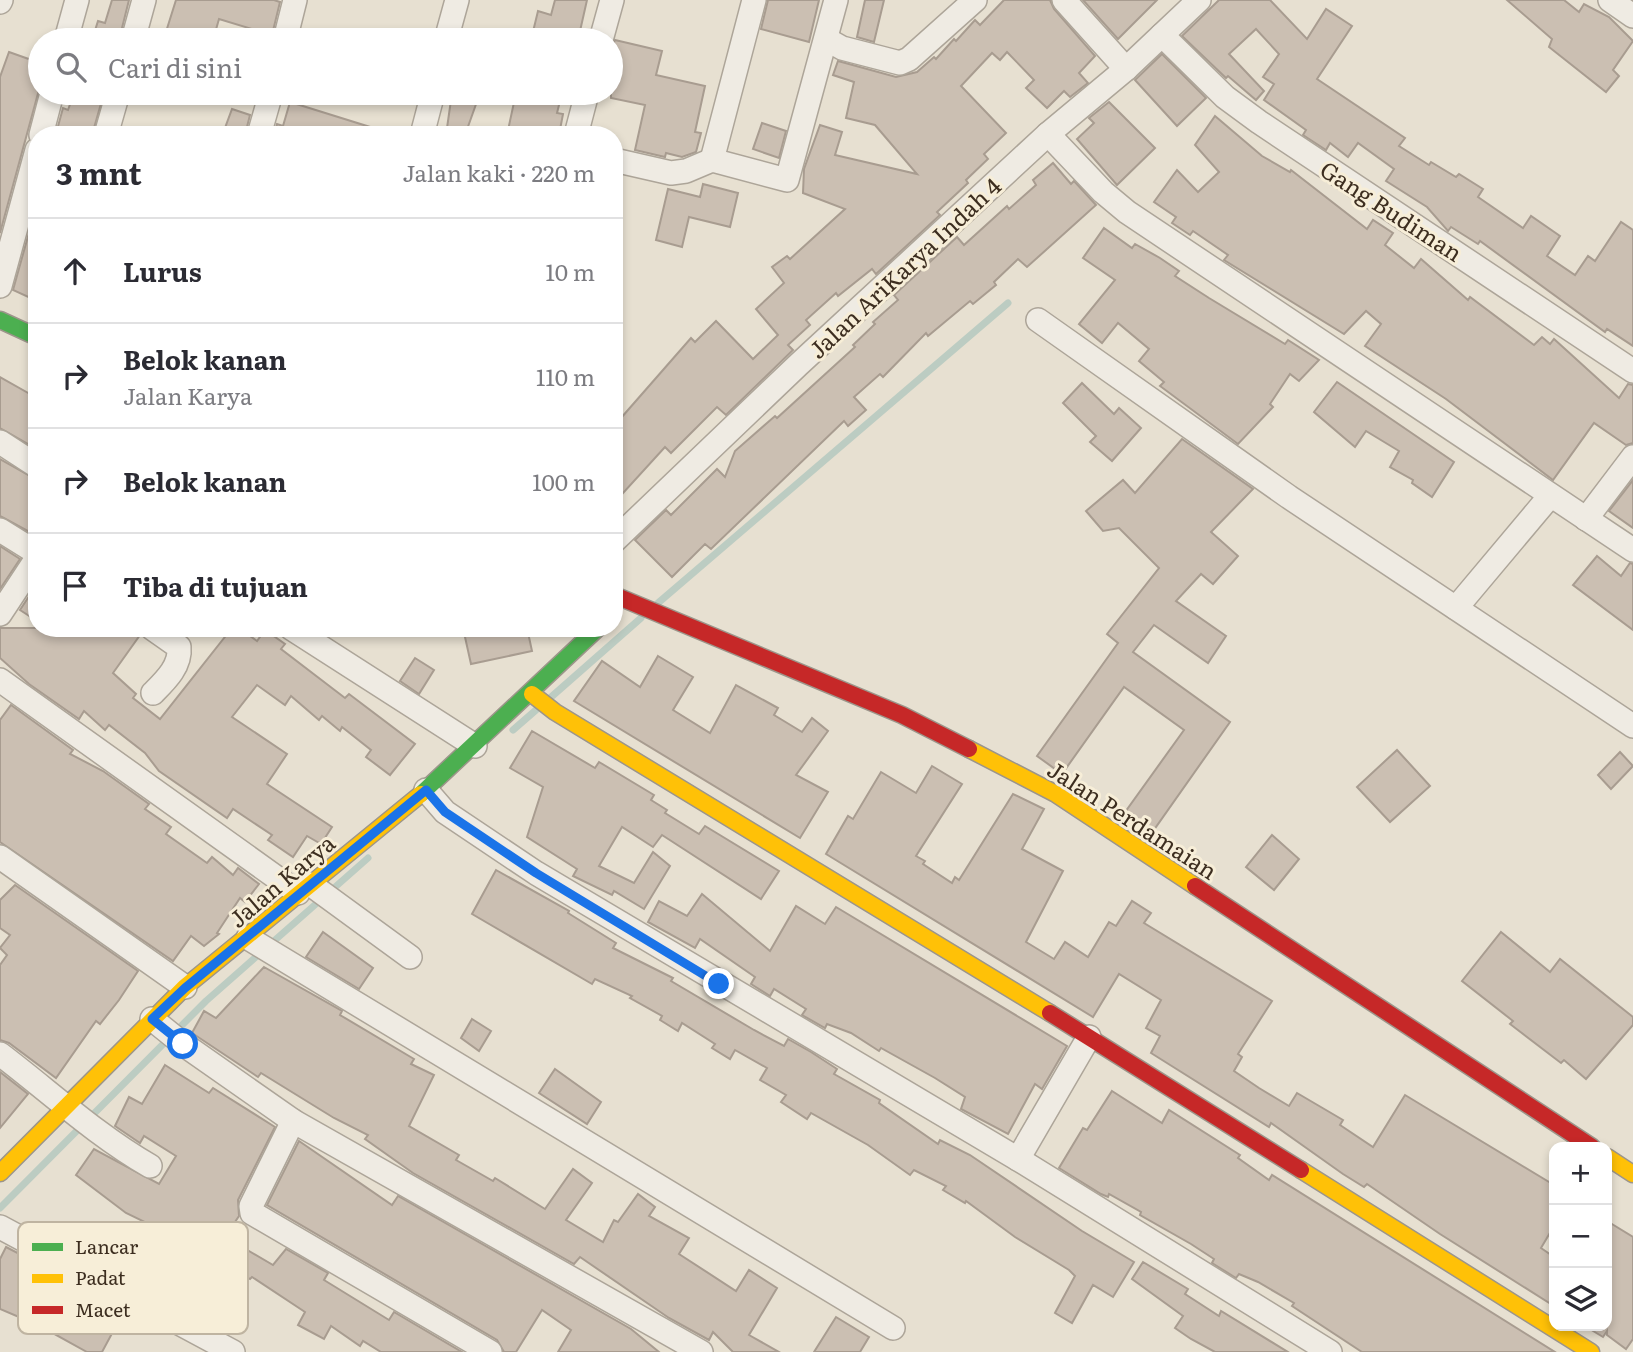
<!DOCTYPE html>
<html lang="id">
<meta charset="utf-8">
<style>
:root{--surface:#fff;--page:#f2f2f3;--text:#2b2b33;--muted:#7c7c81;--line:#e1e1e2}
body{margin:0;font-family:Literata,serif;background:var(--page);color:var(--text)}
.controls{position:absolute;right:21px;bottom:21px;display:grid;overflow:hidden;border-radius:14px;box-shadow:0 4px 10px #0003}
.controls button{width:63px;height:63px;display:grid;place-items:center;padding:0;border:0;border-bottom:2px solid var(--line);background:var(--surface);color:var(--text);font:35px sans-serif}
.stop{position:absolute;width:21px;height:21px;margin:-16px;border:5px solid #1a73e8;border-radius:50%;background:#fff}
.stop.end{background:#1a73e8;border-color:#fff;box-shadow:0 2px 7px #0008}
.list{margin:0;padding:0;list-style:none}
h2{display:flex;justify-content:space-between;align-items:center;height:91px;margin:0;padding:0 28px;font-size:30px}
h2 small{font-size:23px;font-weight:400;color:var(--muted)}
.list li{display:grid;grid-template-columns:46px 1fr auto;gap:21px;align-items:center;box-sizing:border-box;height:105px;padding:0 28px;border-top:2px solid var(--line)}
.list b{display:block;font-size:26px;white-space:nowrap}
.list p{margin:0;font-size:23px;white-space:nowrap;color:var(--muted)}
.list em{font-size:23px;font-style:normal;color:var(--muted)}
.icon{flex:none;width:38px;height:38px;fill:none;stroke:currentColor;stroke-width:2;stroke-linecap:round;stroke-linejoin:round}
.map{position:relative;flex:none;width:1633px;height:1352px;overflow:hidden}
.search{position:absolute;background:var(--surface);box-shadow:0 4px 10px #0003;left:28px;top:28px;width:595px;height:77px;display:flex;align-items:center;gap:18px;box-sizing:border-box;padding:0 24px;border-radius:38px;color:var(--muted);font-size:26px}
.panel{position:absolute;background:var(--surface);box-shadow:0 4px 10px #0003;left:28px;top:126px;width:595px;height:511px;border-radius:28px}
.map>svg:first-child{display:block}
</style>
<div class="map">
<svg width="1633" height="1352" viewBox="0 0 1633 1352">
<rect width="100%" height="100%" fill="#e7e0d1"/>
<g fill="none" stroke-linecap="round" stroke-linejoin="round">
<g stroke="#bcccc2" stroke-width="7">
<path d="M658,603L1008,303"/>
<path d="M550,698L641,618"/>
<path d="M513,730L536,710"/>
<path d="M0,1208L206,1001L368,858"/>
</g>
</g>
<g fill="#cbbfb2" stroke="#a89c90" stroke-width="2">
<path d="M112,0H129L119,40H92L98,21L105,23Z"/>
<path d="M176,0H274L280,2L272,35L219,19L213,40H182L165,35Z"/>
<path d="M555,0H587L578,40H531L538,11L551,15Z"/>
<path d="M768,0H819L809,42L761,29Z"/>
<path d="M865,0H884L874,42L857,37Z"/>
<path d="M1004,0H1050L1054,9L1095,56L1079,73L1088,83L1070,97L1064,91L1047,108L1026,88L1034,80L1007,52L1000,60L992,53L961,86L1006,133L984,154L988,159L966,180L968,183L937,212L940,215L876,274L872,269L838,296L836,293L806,320L810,325L788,345L793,350L726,415L717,407L671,453L665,447L614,503V426L691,338L695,342L716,321L753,359L778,335L756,309L784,283L772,267L787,256L790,259L845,209L803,193L804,169L820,125L842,132L835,155L917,174L875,125L846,118L854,82L833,75L838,61L896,77L917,72L934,57L936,59L954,39L956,41L975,20L980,25Z"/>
<path d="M1083,0H1157L1118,39Z"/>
<path d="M1219,0H1270L1307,39L1326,9L1352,26L1317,79L1405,138L1399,146L1429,165L1431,162L1456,177L1459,174L1483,189L1478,197L1523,228L1531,216L1560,236L1547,256L1575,275L1588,256L1595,261L1621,222L1633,230V346L1607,329L1605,332L1480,241L1478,244L1451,227L1448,231L1427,207L1386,181L1394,169L1358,143L1348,157L1330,143L1326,150L1303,135L1306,130L1264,100L1274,84L1263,77L1279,54L1256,29L1229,54L1264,91L1256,100L1228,76L1226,78L1182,36Z"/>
<path d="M1507,0H1564L1579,12L1584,4L1609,17L1633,41L1613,70L1619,76L1606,92L1549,47L1552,39Z"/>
<path d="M615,40L662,51L656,75L705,86L695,132L701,133L696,152L682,157L666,153L665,157L635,150L645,105L611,98V50Z"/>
<path d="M9,52L40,63V86L0,233V77Z"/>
<path d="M1162,54L1206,98L1177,126L1135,80Z"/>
<path d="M74,93H104L92,135H71L57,130L63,108L68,110Z"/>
<path d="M452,93H480L465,135H446Z"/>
<path d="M516,93H562L557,113L563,114L559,135H507Z"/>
<path d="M290,102L383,131L382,135H274L277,124L283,126Z"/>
<path d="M1109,102L1155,148L1117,185L1077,139L1094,123L1089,118Z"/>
<path d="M232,109L250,115L245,135L225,128Z"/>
<path d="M1215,116L1262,156L1290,172L1291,170L1367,229L1373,220L1393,233L1385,245L1414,268L1421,259L1468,300L1470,297L1534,345L1542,337L1550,344L1554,339L1619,398L1628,384L1633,385V443L1626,445L1594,423L1553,480L1446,399L1365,346L1381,324L1366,311L1344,334L1224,260L1228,255L1193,231L1190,235L1172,223L1176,217L1154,202L1177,170L1198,192L1219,172L1195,145Z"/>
<path d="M762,123L786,131L779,158L753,149Z"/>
<path d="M1053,163L1071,184L1074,181L1096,205L1027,267L1018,259L994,282L996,285L973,304L970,301L928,336L926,333L883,377L880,374L854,397L866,410L848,426L844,421L711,549L705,544L672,577L635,540L666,510L671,515L717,469L725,477L735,451L775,416L777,418L855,347L853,345L875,324L873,322L898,300L894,295L957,237L964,245L1007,206L1009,209L1036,185L1033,180Z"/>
<path d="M703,184L738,193L730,227L689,217L682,247L656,240L668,189L700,197Z"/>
<path d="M37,204V301L13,290Z"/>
<path d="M1104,228L1132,248L1135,244L1160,258L1179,271L1175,276L1209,298L1285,344L1288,340L1319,360L1299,381L1290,374L1270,404L1273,407L1238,444L1160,386L1164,382L1139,361L1149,349L1118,323L1102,343L1079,324L1115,280L1083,258Z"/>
<path d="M0,377L37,398V449L0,428Z"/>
<path d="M1337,382L1454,462L1432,497L1412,483L1413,480L1390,467L1399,451L1366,431L1355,447L1314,412Z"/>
<path d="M1082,383L1114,414L1119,408L1141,428L1112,461L1090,442L1096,436L1063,403Z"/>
<path d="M1182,439L1253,489L1211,532L1238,556L1213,584L1201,574L1176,601L1226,636L1208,663L1154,625L1133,652L1230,722L1151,834L1123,815L1184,730L1124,687L1062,774L1037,756L1118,643L1107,634L1159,568L1119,528L1103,531L1086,511L1123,480L1135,493Z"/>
<path d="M0,459L37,480V536L0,516Z"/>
<path d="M1633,480V528L1609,511Z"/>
<path d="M0,546L20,559L0,589Z"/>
<path d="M1597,556L1621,576L1630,563L1633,564V630L1573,585Z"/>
<path d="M37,584V621L20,610Z"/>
<path d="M0,628H138L140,635L113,673L136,694L133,698L160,719L232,628H239L257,641L265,630L285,644L281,649L345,698L349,694L415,744L390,775L366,757L371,750L342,727L340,731L322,716L319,720L291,696L285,705L257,685L232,717L287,754L267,784L332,827L321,844L307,836L293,857L268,840L272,835L233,809L227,818L159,771L145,753L109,725L105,730L84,711L79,719L29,684L0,658Z"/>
<path d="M463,628H527L532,651L471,664Z"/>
<path d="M658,656L693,677L673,710L710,733L736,685L778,708L774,715L802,732L812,718L828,731L796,775L828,792L800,838L574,701L602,661L640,687Z"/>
<path d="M415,658L434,670L419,694L400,681Z"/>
<path d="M11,705L73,750L70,754L103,771L149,804L145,809L171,827L166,834L207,863L212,857L233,875L238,868L259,884L245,902L240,898L217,933L219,934L204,946L191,936L173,961L0,842V720Z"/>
<path d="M532,731L595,768L599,762L654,795L651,800L667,810L665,813L699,834L705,826L779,871L761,899L662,835L653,847L622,827L599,866L634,883L653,852L670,866L644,909L614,891L612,895L573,876L577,869L527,837L543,787L510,768Z"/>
<path d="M1397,750L1430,786L1390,822L1357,787Z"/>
<path d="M1620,752L1633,766L1611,789L1598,775Z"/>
<path d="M932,766L962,784L916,856L925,861L923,864L952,883L955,877L959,880L1013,794L1044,809L1022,849L1063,871L1026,942L1054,959L1065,942L1088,957L1109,922L1116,926L1132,901L1151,913L1144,923L1272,1001L1238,1054L1242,1057L1234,1071L1259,1088L1289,1106L1297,1093L1343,1120L1340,1125L1373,1147L1405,1095L1554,1185V1226L1541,1248L1554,1257V1306L1440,1234L1367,1184L1364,1187L1343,1174L1271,1123L1269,1127L1151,1053L1160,1036L1146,1028L1161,1000L1119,974L1093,1017L826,854L848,816L853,819L881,772L916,793Z"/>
<path d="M1272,835L1299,859L1274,890L1246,867Z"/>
<path d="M496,870L569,911L568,913L616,943L613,948L673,978L671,981L754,1030L784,1046L788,1039L811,1052L837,1069L834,1074L880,1100L879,1103L938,1144L940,1140L970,1155L1082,1231L1134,1262L1113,1297L1093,1285L1072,1323L1055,1313L1075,1276L1069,1270L1015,1237L966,1201L965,1203L943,1190L946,1186L914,1170L910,1175L868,1145L811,1113L807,1119L781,1102L786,1095L760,1080L767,1068L735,1050L730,1059L712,1048L715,1044L682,1023L678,1031L660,1020L662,1016L630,998L632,996L595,979L592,984L472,914Z"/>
<path d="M15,885L138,971L119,1000L100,1024L96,1021L56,1078L9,1043L0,1040V965L7,955L0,948L10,935L0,928V900Z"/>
<path d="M702,894L770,951L796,906L825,924L836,907L1067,1046L1042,1089L1035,1084L1008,1134L961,1109L965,1097L935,1078L881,1048L879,1051L851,1033L827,1024L825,1028L802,1015L806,1009L774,989L770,996L751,984L755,977L700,939L695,948L648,922L659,901L687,916Z"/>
<path d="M323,932L373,968L359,989L306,957Z"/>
<path d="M1501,932L1550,972L1560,959L1633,1017V1025L1586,1079L1564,1060L1561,1063L1510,1024L1513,1021L1462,981Z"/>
<path d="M264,967L342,1011L340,1015L414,1059L411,1064L434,1075L409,1126L459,1155L456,1160L493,1181L495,1178L545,1209L573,1169L592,1183L566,1220L603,1242L614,1220L618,1222L638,1194L655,1207L649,1216L689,1238L679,1254L736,1291L749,1270L777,1288L749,1335L779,1352H733L713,1332L709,1340L669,1318L580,1257L574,1264L413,1173L365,1139L368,1135L334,1118L261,1073L258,1077L192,1033L204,1011L216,1018Z"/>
<path d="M472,1019L491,1031L479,1051L461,1038Z"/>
<path d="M165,1065L209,1093L213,1088L275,1127L238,1200L239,1216L225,1237L273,1265L286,1249L328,1273L324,1280L389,1320L394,1312L462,1352H381L363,1341L360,1346L331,1326L324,1339L298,1325L305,1312L252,1277L250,1279L162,1228L161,1230L126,1213L76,1175L94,1149L159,1184L176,1156L144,1136L140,1143L115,1126L129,1097L142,1104Z"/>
<path d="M555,1069L601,1102L587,1124L539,1093Z"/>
<path d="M0,1072L28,1094L0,1128Z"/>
<path d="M1112,1091L1162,1123L1169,1110L1240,1155L1238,1158L1269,1180L1272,1175L1555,1352H1362L1292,1306L1294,1303L1258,1282L1239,1274L1236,1278L1212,1263L1214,1259L1191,1244L1140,1215L1141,1212L1109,1194L1108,1197L1101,1194L1059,1168L1083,1128L1087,1130Z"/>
<path d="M299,1141L392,1205L398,1196L631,1329L659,1352H558L571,1330L542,1310L516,1352H504L497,1340L267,1205Z"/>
<path d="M1607,1221L1633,1237V1339L1626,1349L1607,1335V1331L1603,1337L1585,1326H1607Z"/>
<path d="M6,1247L62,1276L60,1280L122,1315L102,1352H87L40,1326L0,1309V1259Z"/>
<path d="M1143,1262L1188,1289L1185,1294L1219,1316L1221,1311L1288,1352H1215L1191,1339L1175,1328L1183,1316L1132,1279Z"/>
<path d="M836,1317L869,1337L860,1352H814Z"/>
</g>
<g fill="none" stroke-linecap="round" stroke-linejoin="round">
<g stroke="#ada599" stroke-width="26">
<g id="street">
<path d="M1064,0L1126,69"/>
<path d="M1610,0L1633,16"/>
<path d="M0,2L1,0"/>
<path d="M1162,35L1225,97L1259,122L1633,371"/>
<path d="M826,39L842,48L900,63L909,59L975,0"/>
<path d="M66,40L77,0"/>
<path d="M133,40L144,0"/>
<path d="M285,40L295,0"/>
<path d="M446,40L457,0"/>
<path d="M601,40L612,0"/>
<path d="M1048,134L1103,192L1127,212L1633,550"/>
<path d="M41,135L52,93"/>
<path d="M106,135L118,93"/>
<path d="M259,135L271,93"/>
<path d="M422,135L433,93"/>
<path d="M576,135L587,93"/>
<path d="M614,160L671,173L686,171L712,160L787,180L836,0"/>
<path d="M712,160L754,0"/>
<path d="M0,286L37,150"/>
<path d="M1038,320L1289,497L1633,726"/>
<path d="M0,442L37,466"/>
<path d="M1586,519L1633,457"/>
<path d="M0,530L37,553"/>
<path d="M614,541L798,365L1048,134L1126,69L1199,0"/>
<path d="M1456,608L1550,496"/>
<path d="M0,614L37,558"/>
<path d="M152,628L179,647C181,666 165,681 153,693"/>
<path d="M291,628L475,746"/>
<path d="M0,680L298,893"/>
<path d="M426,790L445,812L536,873L1018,1159L1330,1352"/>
<path d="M0,857L185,987"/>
<path d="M310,884L410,957"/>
<path d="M248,938L893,1328"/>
<path d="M152,1019L183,1044L293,1121L701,1352"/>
<path d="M0,1054C50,1092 96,1135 150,1166"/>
<path d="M293,1121L251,1206L252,1213L490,1352"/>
<path d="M1018,1159L1089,1037"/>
<path d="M0,1227L233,1352"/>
</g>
</g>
<g stroke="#9c958a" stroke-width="19">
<g id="fast">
<path d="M0,320L37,337"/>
<path d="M421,794L598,628"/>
</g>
</g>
<g stroke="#9c958a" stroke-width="19">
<g id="slow">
<path d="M532,694L555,712L1050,1013"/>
<path d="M969,749L1056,794L1195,886"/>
<path d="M1607,1157L1633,1174"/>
<path d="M1301,1170L1591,1352"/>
<path d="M0,1173L185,987L421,794"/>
</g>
</g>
<g stroke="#9c958a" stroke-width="19">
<g id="jam">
<path d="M614,595L902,715L969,749"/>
<path d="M1195,886L1592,1147"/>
<path d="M1050,1013L1301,1170"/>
</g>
</g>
<use href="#street" stroke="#efebe3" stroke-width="23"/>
<use href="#fast" stroke="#4caf50" stroke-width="16"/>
<use href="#slow" stroke="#ffc107" stroke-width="16"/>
<use href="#jam" stroke="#c62828" stroke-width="16"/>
</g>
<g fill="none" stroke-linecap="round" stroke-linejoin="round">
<path stroke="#1a73e8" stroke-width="9" d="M183,1044L152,1019L185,988L426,790L445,812L536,873L719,984"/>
</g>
<g text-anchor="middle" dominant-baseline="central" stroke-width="6" stroke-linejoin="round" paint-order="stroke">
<g font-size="23" fill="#3d2e20" stroke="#f7eed8">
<text transform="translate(1392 210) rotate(33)">Gang Budiman</text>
<text transform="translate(904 267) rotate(-43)">Jalan AriKarya Indah 4</text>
<text transform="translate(1133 819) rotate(33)">Jalan Perdamaian</text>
<text transform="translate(281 880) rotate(-40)">Jalan Karya</text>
</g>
</g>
<rect x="18" y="1222" width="230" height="112" rx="10" fill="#f7eed8" stroke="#bfb4a1" stroke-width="2"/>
<rect x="32" y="1243" width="31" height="8" fill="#4caf50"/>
<rect x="32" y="1274" width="31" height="9" fill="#ffc107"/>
<rect x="32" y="1306" width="31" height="8" fill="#c62828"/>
<g font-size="19" fill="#3d2e20">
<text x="75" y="1254">Lancar</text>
<text x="75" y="1285">Padat</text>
<text x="75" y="1317">Macet</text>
</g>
</svg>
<div class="controls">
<button>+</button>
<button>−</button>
<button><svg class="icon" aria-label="layers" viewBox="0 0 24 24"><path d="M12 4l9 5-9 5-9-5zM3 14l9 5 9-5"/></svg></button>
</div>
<div class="stop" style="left:183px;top:1044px"></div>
<div class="stop end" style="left:719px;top:984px"></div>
<div class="search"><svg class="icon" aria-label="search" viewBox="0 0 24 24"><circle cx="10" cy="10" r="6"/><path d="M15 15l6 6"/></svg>Cari di sini</div>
<section class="panel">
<h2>3 mnt<small>Jalan kaki · 220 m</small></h2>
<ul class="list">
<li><svg class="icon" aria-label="ahead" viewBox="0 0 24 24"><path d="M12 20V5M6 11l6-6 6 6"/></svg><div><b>Lurus</b></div><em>10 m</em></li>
<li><svg class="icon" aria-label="right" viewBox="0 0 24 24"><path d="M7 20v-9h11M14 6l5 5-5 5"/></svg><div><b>Belok kanan</b><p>Jalan Karya</p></div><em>110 m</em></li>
<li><svg class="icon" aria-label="right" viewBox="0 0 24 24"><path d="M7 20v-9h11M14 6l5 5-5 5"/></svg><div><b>Belok kanan</b></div><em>100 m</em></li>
<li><svg class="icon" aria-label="arrive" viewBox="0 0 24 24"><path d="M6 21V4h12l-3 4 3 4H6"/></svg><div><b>Tiba di tujuan</b></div></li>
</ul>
</section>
</div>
